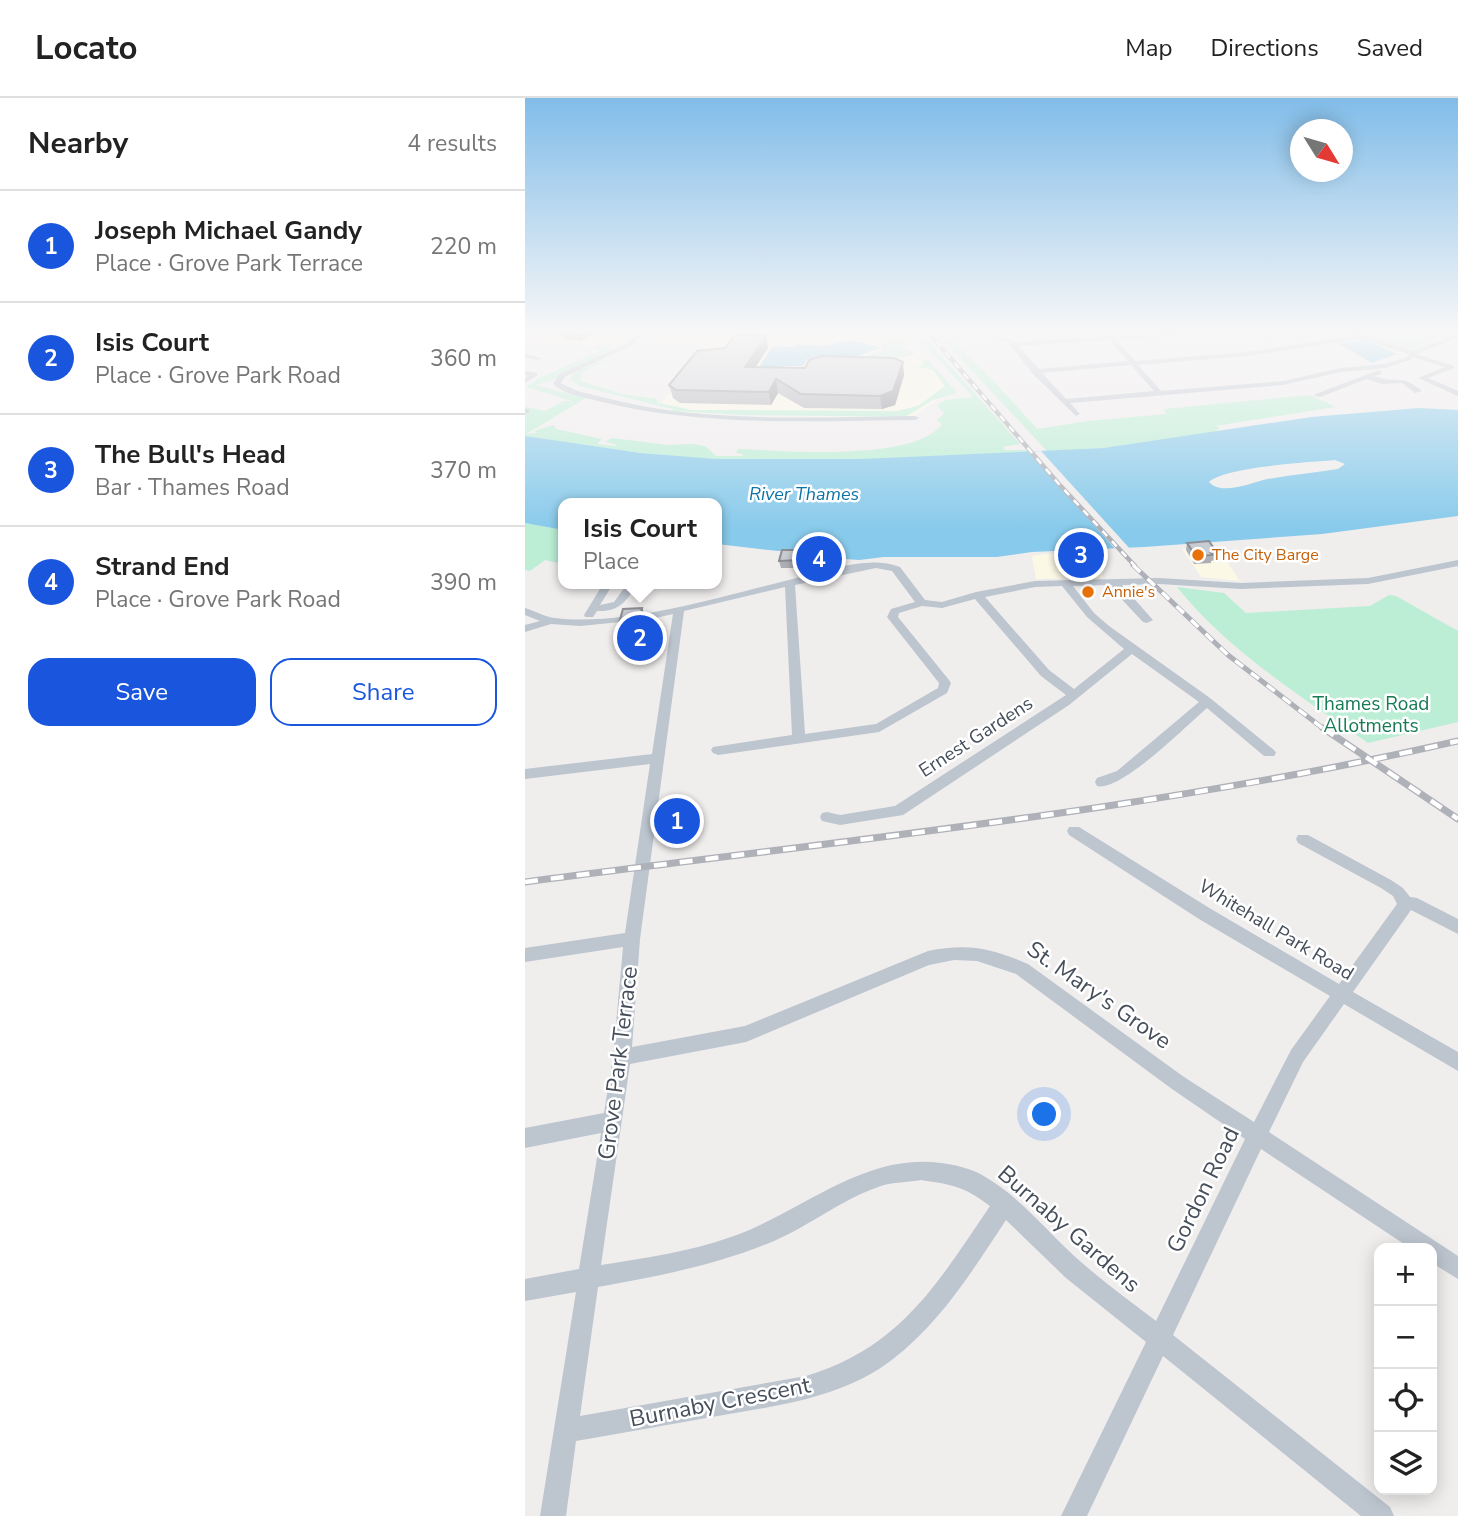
<!DOCTYPE html>
<meta charset="utf-8">
<style>
:root{--surface:#fff;--page:#f6f6f6;--text:#222;--muted:#767676;--line:#e0e0e0;--accent:#1a56dd}
body{margin:0;font-family:"Nunito Sans",sans-serif;background:var(--page);color:var(--text)}
.controls{position:absolute;right:21px;bottom:21px;display:grid;overflow:hidden;border-radius:14px;box-shadow:0 4px 18px #0003}
.controls button{width:63px;height:63px;display:grid;place-items:center;padding:0;border:0;border-bottom:2px solid var(--line);background:var(--surface);color:var(--text);font:35px sans-serif}
.compass{position:absolute;left:765px;top:21px;width:63px;height:63px;border-radius:50%;background:var(--surface);box-shadow:0 4px 18px #0003;rotate:127deg}
.you{position:absolute;left:520px;top:1017px;width:24px;height:24px;margin:-18px;border:5px solid #fff;border-radius:50%;background:#1a73e8;box-shadow:0 0 0 10px #1a73e833}
.badge{display:grid;place-items:center;width:46px;height:46px;border-radius:50%;background:var(--accent);color:#fff;font-size:23px;font-weight:700}
.pin{position:absolute;translate:-50% -50%;border:4px solid #fff;box-shadow:0 2px 7px #0006}
.popup{position:absolute;left:33px;top:400px;width:164px;height:91px;box-sizing:border-box;display:grid;place-content:center;border-radius:14px;background:var(--surface);filter:drop-shadow(0 2px 5px #0005);font-size:23px;white-space:nowrap;color:var(--muted)}
.popup b{font-size:26px;color:var(--text)}
.popup::after{content:'';position:absolute;left:50%;top:100%;margin-left:-14px;border:14px solid transparent;border-top-color:var(--surface)}
.list{margin:0;padding:0;list-style:none}
h2{display:flex;justify-content:space-between;align-items:center;height:91px;margin:0;padding:0 28px;font-size:30px}
h2 small{font-size:23px;font-weight:400;color:var(--muted)}
.list li{display:grid;grid-template-columns:46px 1fr auto;gap:21px;align-items:center;box-sizing:border-box;height:112px;padding:0 28px;border-top:2px solid var(--line)}
.list b{display:block;font-size:26px;white-space:nowrap}
.list p{margin:0;font-size:23px;white-space:nowrap;color:var(--muted)}
.list em{font-size:23px;font-style:normal;color:var(--muted)}
.actions{display:flex;gap:14px;padding:21px 28px}
.actions a{flex:1;padding:16px 0;border:2px solid var(--accent);border-radius:21px;text-align:center;font-size:24px;color:var(--accent)}
.actions .main{background:var(--accent);color:#fff}
.icon{flex:none;width:38px;height:38px;fill:none;stroke:currentColor;stroke-width:2;stroke-linecap:round;stroke-linejoin:round}
.map{position:relative;flex:none;width:933px;height:1418px;overflow:hidden}
header{display:flex;align-items:center;gap:42px;box-sizing:border-box;height:98px;padding:0 35px;background:var(--surface);border-bottom:2px solid var(--line)}
header strong{font-size:33px}
nav{display:flex;gap:38px;margin-inline-start:auto;font-size:24px}
main{display:flex}
aside{flex:1;background:var(--surface)}
.map>svg:first-child{display:block}
</style>
<header>
<strong>Locato</strong>
<nav><a>Map</a><a>Directions</a><a>Saved</a></nav>
</header>
<main>
<aside>
<h2>Nearby<small>4 results</small></h2>
<ul class="list">
<li><span class="badge">1</span><div><b>Joseph Michael Gandy</b><p>Place · Grove Park Terrace</p></div><em>220 m</em></li>
<li><span class="badge">2</span><div><b>Isis Court</b><p>Place · Grove Park Road</p></div><em>360 m</em></li>
<li><span class="badge">3</span><div><b>The Bull's Head</b><p>Bar · Thames Road</p></div><em>370 m</em></li>
<li><span class="badge">4</span><div><b>Strand End</b><p>Place · Grove Park Road</p></div><em>390 m</em></li>
</ul>
<div class="actions"><a class="main">Save</a><a>Share</a></div>
</aside>
<div class="map">
<svg width="933" height="1418" viewBox="0 0 933 1418">
<rect width="100%" height="100%" fill="#f0eded"/>
<g fill="#fbf8e5">
<path d="M0,233H114L105,241L74,245L69,249L0,241Z"/>
<path d="M127,233L383,238L420,288L404,302L414,301L388,319L380,321L164,315L135,307L180,250L174,247L119,243Z"/>
<path d="M682,449L692,462H701L715,483L676,479L657,451Z"/>
<path d="M573,452L578,480L511,481L507,459L510,457Z"/>
</g>
<g fill="#bbeed5">
<path d="M386,233H394L495,346L478,349L480,352H501L505,356C406,362 306,367 207,362C137,359 68,350 0,338V309L20,313L39,303H47L1,289L12,281L76,252L67,250L73,248L91,250L28,282L10,287L61,300L1,336L13,335L9,333L29,327L31,331L77,341L72,346L90,348L91,346L80,344L87,340L143,347L167,346L180,348L191,358H217L218,356L211,355L213,351C257,353 391,364 417,326L412,322L419,315L412,308L420,302L448,299Z"/>
<path d="M410,233H418L468,282L512,331L563,323L641,316L639,311L784,297L811,309L690,328L694,329L691,334L616,348L522,353Z"/>
<path d="M827,233H918C906,238 905,245 897,249C877,260 845,240 827,233Z"/>
<path d="M368,242L382,244L384,246L380,250L390,256L356,265L331,261L358,253L357,246Z"/>
<path d="M97,254L58,274L55,283L97,296L132,301L133,305L167,312L372,313L393,308L420,288L408,272L393,269L384,271L398,267L396,261L404,262L432,295L408,302L380,319L220,317L147,313L148,311L54,288L45,281L49,275Z"/>
<path d="M0,425L38,432V466L20,462L5,473L0,472Z"/>
<path d="M652,489L699,495L721,515L845,508L864,497L871,498L933,533V624L843,645C778,600 701,551 652,489Z"/>
</g>
<g fill="#88caeb" fill-rule="evenodd">
<path d="M328,242L356,250L321,262L282,261L278,268H258L253,275H230L248,248L269,249L273,246L296,248Z"/>
<path d="M840,242L872,256L847,265L814,246Z"/>
<path d="M894,310L933,312V418L797,436L619,449L507,454L472,459H359L334,462L308,460V458L274,455L272,452L253,453L192,446V405H38V432L0,425V338L115,355L191,361H337L579,350L786,319ZM810,362L820,366L813,371C789,375 766,377 743,381C730,383 697,399 684,384C699,369 786,364 810,362Z"/>
</g>
<path fill="#f0eded" d="M516,353L607,453L593,454L504,354Z"/>
<g fill="none" stroke-linecap="round" stroke-linejoin="round">
<g fill="#bdc5cf" fill-rule="evenodd">
<path d="M117,233H123L105,248L40,279L36,285C50,294 66,296 81,300C181,326 288,319 390,318L394,320L390,322C284,323 176,329 73,303C57,299 41,297 28,286L34,276L101,246Z"/>
<path d="M273,233H279L273,239L270,237Z"/>
<path d="M438,233H464L489,244L672,233H698L591,242L610,263L722,254L828,238L825,236L828,234L888,253L933,236V240L891,256L929,268V270L903,280L933,293V298L893,280L920,269L888,259L885,262L860,270L816,274L758,287L545,305L555,316L551,318L507,275L483,244L461,236ZM837,241L884,256L881,260L859,266L816,270L758,283L636,293L613,267L722,258ZM584,242L603,263L514,271L493,248ZM606,267L629,293L541,301L517,275Z"/>
<path d="M0,256L17,260L14,262L0,260Z"/>
<path d="M854,272L857,276L849,278C870,286 876,275 897,293L890,295L877,285L857,286L842,281L795,299L788,297Z"/>
<path d="M0,273L12,275L13,277L0,285V280L3,278L0,277Z"/>
<rect x="0" y="311" width="4" height="4"/>
<path d="M933,462V468L843,486L716,491L634,486L597,487L628,522L622,525L618,524L589,493L587,487L548,488L569,515L584,528L685,600L749,652L751,655L749,658H739L682,610C662,627 596,694 572,688L570,684L572,680L592,673L674,604L607,556L544,607L378,717L315,727L297,723L295,719L297,715L302,714L315,717L370,708L541,597L516,578L450,501L417,510L397,508L374,515L373,519L424,582L426,585L422,595L354,634L193,657L188,655L186,652L188,649L267,637L260,489L159,513L115,841L107,949L220,928L403,853C443,845 466,850 503,866L659,979L729,1024L766,952L805,898L674,821L544,737L542,733L544,729H554L686,811L814,886L872,806L868,798L856,790L773,745L771,741L773,737H783L866,782L878,790L885,799L892,800L933,821V836L886,812L828,894L933,954V973L819,906L778,964L744,1034L933,1158V1181L907,1165V1150H885L736,1051L648,1237L865,1409L869,1418H836L638,1258L562,1418H536L621,1244L541,1180L481,1122C448,1172 416,1224 368,1261C317,1301 249,1308 187,1319C142,1327 97,1335 51,1343L41,1418H15L51,1194L0,1203V1181L54,1171L76,1035L0,1050V1030L79,1015L88,959L98,849L0,864V850L100,835L125,666L0,681V671L127,656L148,516L126,521L55,528L26,526L0,534V527L15,523L0,517V510C10,513 20,519 30,520C103,529 204,496 276,479C306,472 344,457 375,469L400,502L417,504L451,494L510,483L634,480L716,485L843,480ZM351,470L367,473L390,504L366,511L362,519L414,585L413,590L351,626L280,636L270,487ZM537,488L562,519L599,551L549,591L524,572L460,499L510,489ZM429,862L452,863L491,876L647,991L720,1041L631,1223C606,1204 580,1185 556,1164C524,1136 495,1098 457,1077C445,1070 430,1067 416,1065C338,1054 276,1115 206,1139C164,1154 120,1160 76,1167L105,966L221,944L404,867ZM396,1082C429,1087 438,1088 465,1108C413,1185 375,1250 281,1278L55,1318L73,1189C134,1178 192,1167 249,1143C286,1127 320,1099 359,1087C371,1084 384,1084 396,1082Z"/>
<path d="M78,486H88L75,507L89,504L102,486H112C101,504 94,514 72,513L68,519H60L59,517Z"/>
</g>
<g stroke="#afb1b8" stroke-width="4.5">
<path id="rail-far2" d="M402,233L533,385L610,468"/>
</g>
<g stroke="#afb1b8" stroke-width="5">
<path id="rail-far1" d="M608,467L703,557L800,632"/>
</g>
<g stroke="#afb1b8" stroke-width="7">
<g id="rail">
<path d="M798,630L933,721"/>
<path d="M0,784C311,743 627,713 933,643"/>
</g>
</g>
<use href="#rail-far2" stroke="#fff" stroke-width="2.5" stroke-dasharray="7" stroke-linecap="butt"/>
<use href="#rail-far1" stroke="#fff" stroke-width="3.5" stroke-dasharray="10" stroke-linecap="butt"/>
<use href="#rail" stroke="#fff" stroke-width="4.5" stroke-dasharray="13" stroke-linecap="butt"/>
</g>
<g fill="#adafb5">
<path d="M12,233H73L55,243L37,241L35,235Z"/>
<path d="M241,238L243,250L231,269L379,277L370,307L357,311L279,310L253,295L246,307L155,305L148,300L144,287L200,250Z"/>
<path d="M662,445L692,455L690,462L686,463V465L669,466L661,452Z"/>
<path d="M276,459V470H256L254,463Z"/>
<path d="M117,510L126,532L123,546L104,548L94,525Z"/>
</g>
<g fill="#8d8e94">
<path d="M62,233H73L55,243L53,237Z"/>
<path d="M241,238L243,250L222,281L220,269Z"/>
<path d="M378,264L379,277L370,307L357,311L355,298Z"/>
<path d="M251,281L253,295L246,307L244,294Z"/>
<path d="M275,452L276,459V470L274,462Z"/>
<path d="M117,510L126,532L123,546L114,523Z"/>
</g>
<g fill="#c9cbd3" stroke="#8d8e94" stroke-width="2">
<path d="M40,233H62L53,237L35,235Z"/>
<path d="M210,237L241,238L220,269L280,270L284,262L297,258L369,260L378,264L368,293L355,298L276,296L251,281L244,294L151,292L144,287L172,253L200,250Z"/>
<path d="M684,443L692,455H686L688,457L671,458L662,445Z"/>
<path d="M257,452H275L274,462L254,463Z"/>
<path d="M117,510L114,523L94,525L98,511Z"/>
</g>
<linearGradient id="sky" x2="0" y2="1"><stop stop-color="#81bde9"/><stop offset="0.54" stop-color="#f8f7f7"/><stop offset="1" stop-color="#f8f7f7" stop-opacity="0"/></linearGradient>
<rect width="933" height="431" fill="url(#sky)"/>
<g fill="#e8710a" stroke="#fff" stroke-width="2.5">
<circle cx="673" cy="457" r="7"/>
<circle cx="563" cy="494" r="7"/>
</g>
<g text-anchor="middle" dominant-baseline="central" stroke-width="5" stroke-linejoin="round" paint-order="stroke">
<g font-size="16" fill="#c56008" stroke="#fff" text-anchor="start">
<text x="687" y="457">The City Barge</text>
<text x="577" y="494">Annie's</text>
</g>
<g font-size="18" font-style="italic" fill="#0d72a6" stroke="#fff">
<text x="279" y="396">River Thames</text>
</g>
<g font-size="19" fill="#177b56" stroke="#fff">
<text x="846" y="606">Thames Road<tspan x="846" dy="22">Allotments</tspan></text>
</g>
<g font-size="19" fill="#454e5a" stroke="#fff">
<text transform="translate(451 639) rotate(-33)">Ernest Gardens</text>
<text transform="translate(751 832) rotate(31)">Whitehall Park Road</text>
</g>
<g font-size="23" fill="#454e5a" stroke="#fff">
<text transform="translate(574 897) rotate(35)">St. Mary's Grove</text>
<text transform="translate(93 965) rotate(-83)">Grove Park Terrace</text>
<text transform="translate(678 1092) rotate(-64)">Gordon Road</text>
<text transform="translate(544 1131) rotate(41)">Burnaby Gardens</text>
<text transform="translate(195 1304) rotate(-11)">Burnaby Crescent</text>
</g>
</g>
</svg>
<div class="controls">
<button>+</button>
<button>−</button>
<button><svg class="icon" aria-label="locate" viewBox="0 0 24 24"><circle cx="12" cy="12" r="6"/><path d="M12 2v4M12 18v4M2 12h4M18 12h4"/></svg></button>
<button><svg class="icon" aria-label="layers" viewBox="0 0 24 24"><path d="M12 4l9 5-9 5-9-5zM3 14l9 5 9-5"/></svg></button>
</div>
<svg class="compass" viewBox="-18 -18 36 36"><path d="M0-13l5 13h-10z" fill="#e53935"/><path d="M0 13l5-13h-10z" fill="#767676"/></svg>
<div class="you"></div>
<div class="pin badge" style="left:152px;top:723px">1</div>
<div class="pin badge" style="left:115px;top:540px">2</div>
<div class="popup"><b>Isis Court</b>Place</div>
<div class="pin badge" style="left:556px;top:457px">3</div>
<div class="pin badge" style="left:294px;top:461px">4</div>
</div>
</main>
